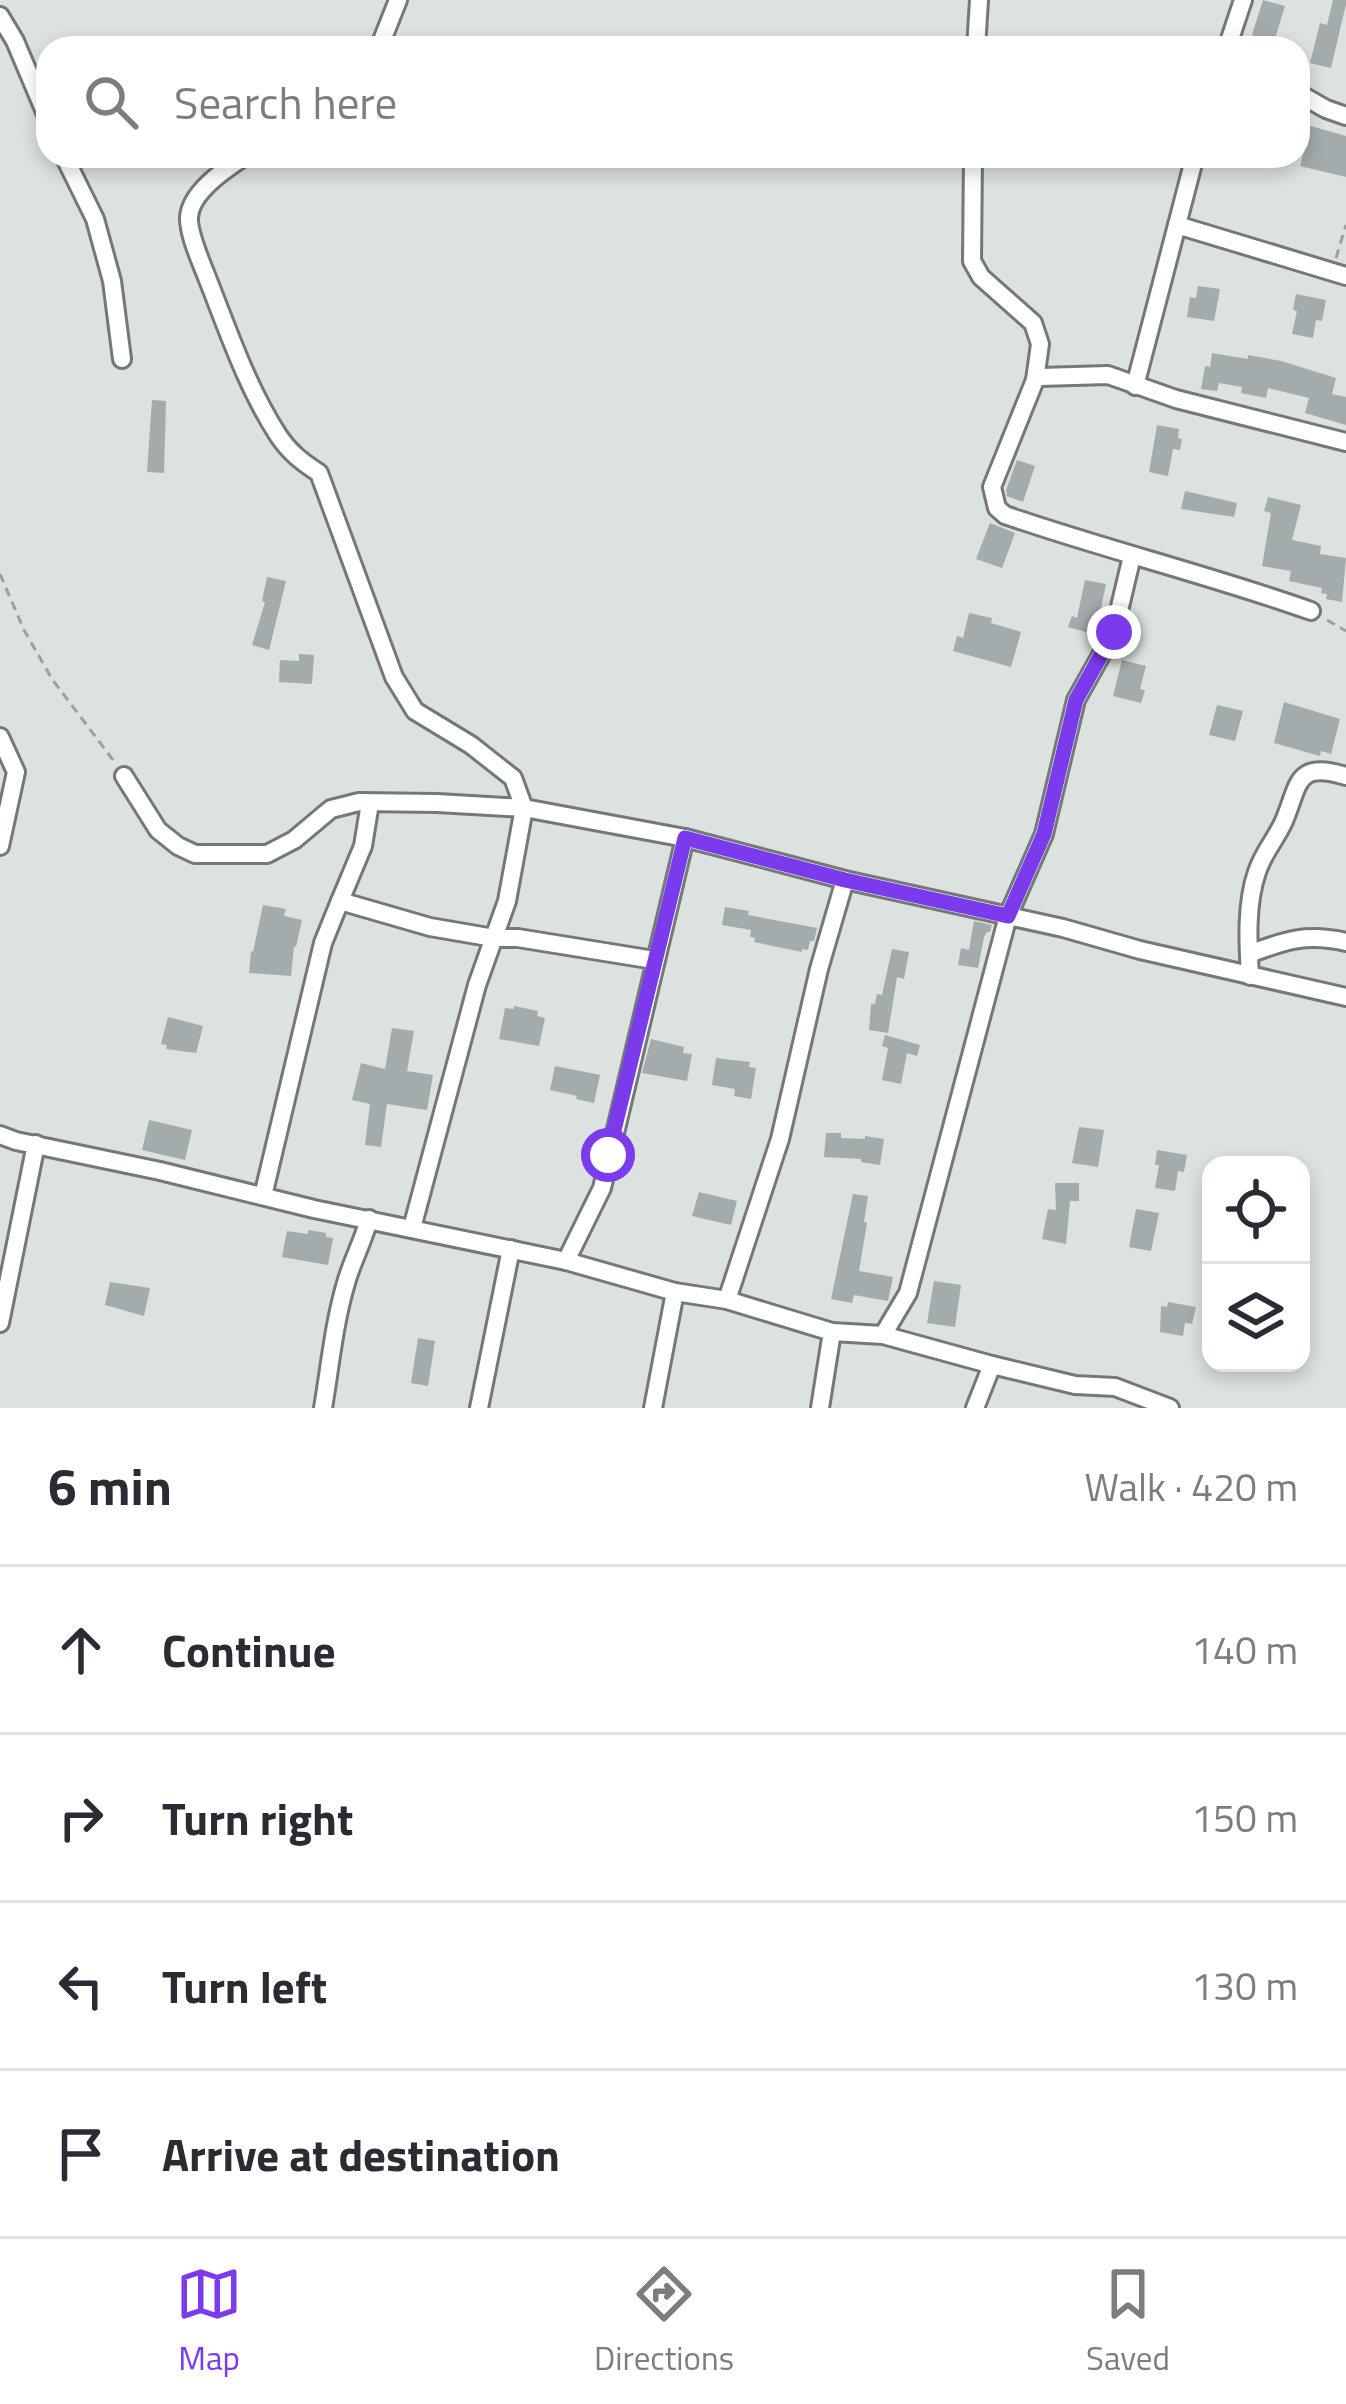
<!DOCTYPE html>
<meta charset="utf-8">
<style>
:root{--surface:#fff;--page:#f2f2f3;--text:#2b2b33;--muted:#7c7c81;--line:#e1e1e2;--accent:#7c3aed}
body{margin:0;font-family:"Titillium Web",sans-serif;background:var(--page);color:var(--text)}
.controls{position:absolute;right:36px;bottom:36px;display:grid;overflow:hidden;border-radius:24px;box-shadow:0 6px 18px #0003}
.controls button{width:108px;height:108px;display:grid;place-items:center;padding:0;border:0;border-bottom:3px solid var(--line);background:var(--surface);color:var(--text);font:60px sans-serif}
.stop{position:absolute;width:36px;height:36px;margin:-27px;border:9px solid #7c3aed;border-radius:50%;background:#fff}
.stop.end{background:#7c3aed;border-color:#fff;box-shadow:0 3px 12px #0008}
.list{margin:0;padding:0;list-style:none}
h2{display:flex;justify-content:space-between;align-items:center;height:156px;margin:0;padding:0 48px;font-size:51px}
h2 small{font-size:39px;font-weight:400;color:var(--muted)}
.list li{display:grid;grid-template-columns:78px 1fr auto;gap:36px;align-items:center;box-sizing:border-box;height:168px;padding:0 48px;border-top:3px solid var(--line)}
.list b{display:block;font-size:45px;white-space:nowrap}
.list em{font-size:39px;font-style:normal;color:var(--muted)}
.icon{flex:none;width:66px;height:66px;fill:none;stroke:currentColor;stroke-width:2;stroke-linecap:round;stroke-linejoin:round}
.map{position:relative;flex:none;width:1346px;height:1408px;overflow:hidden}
.search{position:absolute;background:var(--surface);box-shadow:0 6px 18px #0003;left:36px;right:36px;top:36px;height:132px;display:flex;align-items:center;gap:30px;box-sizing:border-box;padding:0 42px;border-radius:36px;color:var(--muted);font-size:45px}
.sheet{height:828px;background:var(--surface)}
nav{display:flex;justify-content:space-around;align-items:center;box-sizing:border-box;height:168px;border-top:3px solid var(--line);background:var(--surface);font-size:33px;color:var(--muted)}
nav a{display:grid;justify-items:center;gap:6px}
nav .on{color:var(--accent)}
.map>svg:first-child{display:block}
</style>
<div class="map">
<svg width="1346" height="1408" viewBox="0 0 1346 1408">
<rect width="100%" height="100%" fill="#dbe2e0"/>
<g fill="#a4abac">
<path d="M1263,0L1285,6L1274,42L1252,35Z"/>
<path d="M1333,0H1346V4L1331,68L1310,63L1320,23L1327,25Z"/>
<path d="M1307,125L1346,136V177L1300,166L1307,140L1303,139Z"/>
<path d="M1198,286L1220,289L1214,321L1187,317L1190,297L1196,298Z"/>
<path d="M1296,294L1326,300L1322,321L1316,320L1313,338L1292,334L1297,311L1293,310Z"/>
<path d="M1212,353L1248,359V355L1281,361L1336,378L1332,394L1346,397V425L1305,413L1309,398L1268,388L1266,398L1241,393L1242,387L1219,383L1217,391L1201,389L1205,366L1210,367Z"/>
<path d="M152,400L166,401L164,473L147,472Z"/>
<path d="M1157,425L1179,429L1178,438L1182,439L1180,450L1173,449L1168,476L1149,472Z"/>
<path d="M1017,460L1035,466L1023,502L1007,496L1006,490Z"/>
<path d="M1185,491L1237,503L1234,517L1181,509Z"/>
<path d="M1268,497L1301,505L1292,540L1321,546L1320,554L1346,558L1342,602L1326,599L1327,594L1321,593L1322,588L1289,581L1291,571L1262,566L1271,513L1264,511Z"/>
<path d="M990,523L1015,533L1002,568L976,559Z"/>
<path d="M267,577L286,581L269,650L252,645L265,602L262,601Z"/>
<path d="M1085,580L1106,584L1099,618L1094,617L1089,633L1068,627L1072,616L1077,618Z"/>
<path d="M969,613L992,618L991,623L1021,632L1011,667L953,651L957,636L963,638Z"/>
<path d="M299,654L314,655L312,684L279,682L280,660L299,661Z"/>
<path d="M1122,660L1146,666L1140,689L1145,690L1141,703L1113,696Z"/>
<path d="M1284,702L1340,719L1331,754L1321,751L1320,756L1274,743Z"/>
<path d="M1217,705L1243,711L1235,741L1209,735Z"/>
<path d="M263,905L286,909L284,916L302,920L296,947L294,946L291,976L249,973L251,951L253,952Z"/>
<path d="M725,907L749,911L748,915L817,928L814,941H810L808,950L802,949V952L754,942L755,938L750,937L751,930L722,925Z"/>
<path d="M974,921L992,925L990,932H987L984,937L978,968L958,965L961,948L969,950Z"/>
<path d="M892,949L909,952L904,979L897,977L888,1033L869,1030L871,1004H875L877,994L882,995Z"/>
<path d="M514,1006L538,1011L537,1016L545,1018L539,1046L499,1039L505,1008L514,1009Z"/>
<path d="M168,1017L203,1026L196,1053L166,1049L167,1045L161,1044Z"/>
<path d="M392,1028L414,1031L407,1071L433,1075L427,1110L387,1104L381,1147L365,1145L370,1104L352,1100L361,1063L385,1069Z"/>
<path d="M885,1035L920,1045L917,1056L907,1053L901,1084L882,1080L888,1048L882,1046Z"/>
<path d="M651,1039L684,1047L683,1053L692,1054L687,1081L642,1073Z"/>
<path d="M716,1058L750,1062L749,1067L756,1068L751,1099L734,1096L735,1089L712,1085Z"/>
<path d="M555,1066L600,1075L594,1103L576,1099L577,1096L550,1090Z"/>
<path d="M149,1120L192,1130L185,1160L142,1150Z"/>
<path d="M1079,1127L1104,1130L1098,1167L1072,1163Z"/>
<path d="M826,1133H841V1138L865,1139V1136L884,1139L880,1165L861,1162V1159L824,1157Z"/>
<path d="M1157,1150L1187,1155L1184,1172L1178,1171L1175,1191L1155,1188L1159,1165H1155Z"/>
<path d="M1055,1183H1079V1201H1070L1066,1244L1042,1239L1048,1209L1056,1210Z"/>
<path d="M699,1192L737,1201L731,1225L692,1216Z"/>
<path d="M853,1194L868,1196L864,1222L867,1223L859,1271L893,1277L888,1301L854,1295L852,1303L831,1299Z"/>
<path d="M1136,1209L1159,1213L1151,1251L1129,1247Z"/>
<path d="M308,1230L326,1233V1237L333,1238L328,1265L282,1257L287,1231L308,1234Z"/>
<path d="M934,1281L961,1285L955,1327L927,1323Z"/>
<path d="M110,1282L150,1288L144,1316L105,1305Z"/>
<path d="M1168,1302L1196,1307L1192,1324L1185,1323L1183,1336L1160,1332L1161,1306L1167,1307Z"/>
<path d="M418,1338L435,1341L428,1386L411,1383Z"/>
</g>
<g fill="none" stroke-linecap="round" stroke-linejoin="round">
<g stroke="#737977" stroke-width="22">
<g id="minor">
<path d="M0,16L15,41L48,119"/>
<path d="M379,48L398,0"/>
<path d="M976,48L979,0"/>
<path d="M1227,48L1243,0"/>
<path d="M1298,93L1326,109L1346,116"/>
<path d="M64,156L95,219L112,281L122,359"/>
<path d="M245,156C226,169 191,191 189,217C188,234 202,264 208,280C229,333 247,387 278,435C289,452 302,462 319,473L394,677L415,711L471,745L513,778L524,808L507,901L477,985L412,1228"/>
<path d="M973,156L972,261L981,277L1033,323L1040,344L1035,380"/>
<path d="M1177,225L1346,276"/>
<path d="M1135,386L1195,156"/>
<path d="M1132,556L1114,632L1076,700L1044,834L1008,916L908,1293L883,1335L992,1365L1075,1385L1115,1387L1170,1408"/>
<path d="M1311,611C1210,575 1106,550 1005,515L997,508L992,487L1035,380L1040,377L1108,375L1176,399L1346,442"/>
<path d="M0,737L16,772L0,846"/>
<path d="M124,776L158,830L178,846L195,854H267L294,840L331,809L359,802L437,803L524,808L685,838L845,880L1063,928L1140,950L1346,997"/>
<path d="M370,803L363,846L340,901L430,927L494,938H518L654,960"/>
<path d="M1249,954C1286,940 1307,933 1346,942"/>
<path d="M1250,976C1248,943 1246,903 1257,872C1263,853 1276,839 1284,821C1300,783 1295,761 1346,776"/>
<path d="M0,1135L16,1141L160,1171L314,1209L566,1261L675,1292L727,1300L832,1332L883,1335"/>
<path d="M263,1196L323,943L340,901"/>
<path d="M566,1261L602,1188L685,838"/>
<path d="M727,1300L780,1139L819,969L845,880"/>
<path d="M0,1323L36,1144"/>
<path d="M323,1408C330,1367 334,1323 346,1283C352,1261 363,1242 369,1219"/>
<path d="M479,1408L511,1249"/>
<path d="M653,1408L675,1292"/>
<path d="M820,1408L832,1332"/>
<path d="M975,1408L992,1365"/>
</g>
</g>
<g stroke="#9ca1a0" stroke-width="3" stroke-dasharray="9 6" stroke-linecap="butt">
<path d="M1336,258L1346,225"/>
<path d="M0,574L24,630L52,679L116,764"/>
<path d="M1327,620L1346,631"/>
</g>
<use href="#minor" stroke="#fff" stroke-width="16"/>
</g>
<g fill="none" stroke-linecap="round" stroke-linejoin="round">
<path stroke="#7c3aed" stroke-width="15" d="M608,1155L685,838L845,880L1008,916L1044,834L1076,700L1114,632"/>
</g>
</svg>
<div class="controls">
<button><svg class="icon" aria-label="locate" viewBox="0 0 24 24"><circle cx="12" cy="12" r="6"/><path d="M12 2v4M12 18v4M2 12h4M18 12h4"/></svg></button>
<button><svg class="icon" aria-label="layers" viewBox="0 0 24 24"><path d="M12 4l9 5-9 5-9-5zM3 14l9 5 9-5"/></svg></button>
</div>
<div class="stop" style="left:608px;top:1155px"></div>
<div class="stop end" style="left:1114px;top:632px"></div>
<div class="search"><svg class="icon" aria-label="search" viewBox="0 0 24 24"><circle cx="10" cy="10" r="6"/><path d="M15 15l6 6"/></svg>Search here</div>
</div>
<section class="sheet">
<h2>6 min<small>Walk · 420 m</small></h2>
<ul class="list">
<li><svg class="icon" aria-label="ahead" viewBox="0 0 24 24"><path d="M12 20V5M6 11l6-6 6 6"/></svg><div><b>Continue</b></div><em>140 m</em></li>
<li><svg class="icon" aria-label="right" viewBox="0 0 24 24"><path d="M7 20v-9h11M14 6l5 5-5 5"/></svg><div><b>Turn right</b></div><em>150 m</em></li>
<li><svg class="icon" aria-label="left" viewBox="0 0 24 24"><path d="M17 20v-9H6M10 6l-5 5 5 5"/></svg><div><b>Turn left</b></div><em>130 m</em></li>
<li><svg class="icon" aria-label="arrive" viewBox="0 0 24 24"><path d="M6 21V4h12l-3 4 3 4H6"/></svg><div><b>Arrive at destination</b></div></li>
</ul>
</section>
<nav>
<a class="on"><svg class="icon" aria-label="map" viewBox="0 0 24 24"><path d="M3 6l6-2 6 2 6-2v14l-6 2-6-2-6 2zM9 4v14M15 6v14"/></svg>Map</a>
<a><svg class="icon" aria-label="directions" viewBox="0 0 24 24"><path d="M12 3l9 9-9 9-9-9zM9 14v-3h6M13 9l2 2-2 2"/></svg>Directions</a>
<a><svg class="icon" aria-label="saved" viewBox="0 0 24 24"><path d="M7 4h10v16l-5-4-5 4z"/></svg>Saved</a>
</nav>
